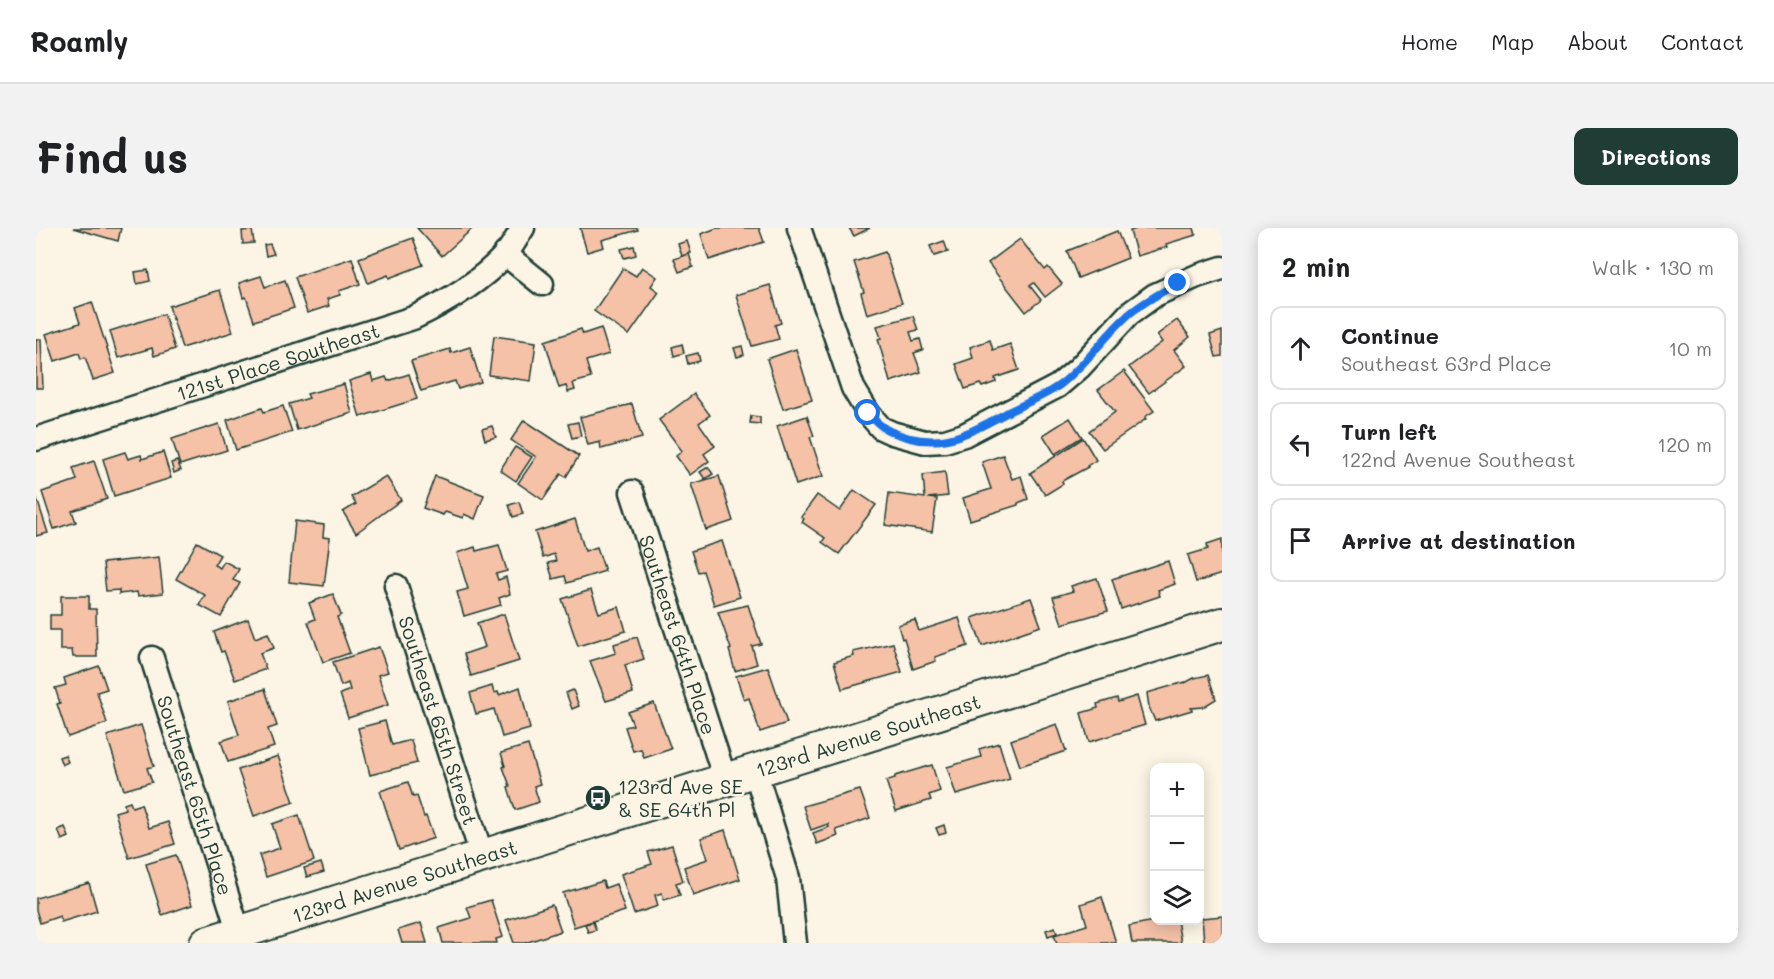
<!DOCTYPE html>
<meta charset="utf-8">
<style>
:root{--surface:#fff;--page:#f2f2f2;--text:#202124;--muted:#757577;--line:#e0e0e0;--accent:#1f3d34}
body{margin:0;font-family:Mali,sans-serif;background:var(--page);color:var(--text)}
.controls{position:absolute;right:18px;bottom:18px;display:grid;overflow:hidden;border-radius:12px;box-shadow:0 3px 15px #0003}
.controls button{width:54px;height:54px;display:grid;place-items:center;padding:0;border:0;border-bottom:2px solid var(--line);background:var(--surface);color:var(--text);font:30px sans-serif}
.stop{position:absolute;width:18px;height:18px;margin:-14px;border:4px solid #1a73e8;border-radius:50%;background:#fff}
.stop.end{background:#1a73e8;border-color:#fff;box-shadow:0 2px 6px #0008}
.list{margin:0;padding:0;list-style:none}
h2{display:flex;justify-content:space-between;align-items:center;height:78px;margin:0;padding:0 24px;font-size:26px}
h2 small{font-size:20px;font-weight:400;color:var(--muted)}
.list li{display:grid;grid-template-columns:39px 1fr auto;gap:18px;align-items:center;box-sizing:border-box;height:84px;margin:0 12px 12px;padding:0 12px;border:2px solid var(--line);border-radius:12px}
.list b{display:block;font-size:22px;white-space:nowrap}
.list p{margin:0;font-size:20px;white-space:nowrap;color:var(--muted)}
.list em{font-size:20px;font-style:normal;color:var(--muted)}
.icon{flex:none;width:33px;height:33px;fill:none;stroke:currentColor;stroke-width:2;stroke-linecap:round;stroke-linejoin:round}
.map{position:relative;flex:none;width:1186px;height:715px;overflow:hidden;border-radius:12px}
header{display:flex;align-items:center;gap:36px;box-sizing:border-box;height:84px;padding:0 30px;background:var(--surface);border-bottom:2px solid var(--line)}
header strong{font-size:28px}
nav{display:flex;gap:33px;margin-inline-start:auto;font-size:21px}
.intro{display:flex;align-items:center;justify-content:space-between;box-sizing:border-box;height:144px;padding:0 36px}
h1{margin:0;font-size:42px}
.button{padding:15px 27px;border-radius:12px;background:var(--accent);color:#fff;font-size:21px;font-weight:700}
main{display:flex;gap:36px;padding:0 36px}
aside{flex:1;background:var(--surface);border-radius:12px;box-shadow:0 3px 15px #0003}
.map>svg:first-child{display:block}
</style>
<header>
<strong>Roamly</strong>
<nav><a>Home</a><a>Map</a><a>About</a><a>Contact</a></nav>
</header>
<div class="intro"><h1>Find us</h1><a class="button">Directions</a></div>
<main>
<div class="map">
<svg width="1186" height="715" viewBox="0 0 1186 715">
<rect width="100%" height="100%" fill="#fcf5e5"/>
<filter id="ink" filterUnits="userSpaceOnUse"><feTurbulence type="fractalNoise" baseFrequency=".0167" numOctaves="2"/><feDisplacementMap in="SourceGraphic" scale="12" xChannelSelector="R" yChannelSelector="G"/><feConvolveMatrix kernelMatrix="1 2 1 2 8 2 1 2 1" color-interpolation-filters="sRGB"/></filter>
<g filter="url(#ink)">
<g fill="#f5c1a7" stroke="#1f3d34" stroke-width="1.5">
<path d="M37,0H85L82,13Z"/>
<path d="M381,0H437L406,28Z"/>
<path d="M544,0H601L602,2L566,12L568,19L551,24Z"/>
<path d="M681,0H723L728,14L673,32L665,6Z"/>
<path d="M813,0H834L818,8Z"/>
<path d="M1103,0H1158L1160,7L1130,16L1131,19L1101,28L1094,3Z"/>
<path d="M216,2L218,15L207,16L206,3Z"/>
<path d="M1081,3L1092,30L1042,50L1031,23Z"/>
<path d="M377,10L387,37L353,50L352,47L332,55L323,30Z"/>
<path d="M984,11L1009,42L1012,39L1026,56L1009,69L998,55L994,58L1005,72L990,84L952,35Z"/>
<path d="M651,13L655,25L646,28L642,16Z"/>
<path d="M908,13L912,24L898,28L894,18Z"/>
<path d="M234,16L238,26L230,28L228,17Z"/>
<path d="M598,18L600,27L588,30L585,21Z"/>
<path d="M849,24L866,75L831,86L825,65L828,64L818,34Z"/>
<path d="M653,26L657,39L643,44L638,31Z"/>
<path d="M316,30L324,56L303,63L304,67L291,71L293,78L271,85L259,49Z"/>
<path d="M606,39L621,49L615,58L623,64L593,107L558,83L587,40L600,48Z"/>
<path d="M112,42L114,53L101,56L99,44Z"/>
<path d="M225,48L229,59L249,52L258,80L218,93L210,69L207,70L203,55Z"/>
<path d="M734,57L745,95L739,97L743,111L716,118L700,67Z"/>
<path d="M184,62L197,104L146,120L133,78Z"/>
<path d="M56,74L79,145L57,152L49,129L45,131L43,125L19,133L10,106L44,95L39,80Z"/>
<path d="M128,86L139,121L118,128L116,120L82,130L74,103Z"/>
<path d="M877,88L882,102L874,104L877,113L884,111L887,122L878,125L885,144L854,154L842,111L845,110L841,98Z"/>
<path d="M1141,92L1154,109L1138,122L1150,138L1113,165L1093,139L1126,114L1121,107Z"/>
<path d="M565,100L573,126L550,133L555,150L537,155L539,162L532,164L530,158L523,160L509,113L545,101L547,106Z"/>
<path d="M1186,103V128L1180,129L1174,107Z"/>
<path d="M458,108L500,114L495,153L453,147Z"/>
<path d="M0,111H5L7,160H0Z"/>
<path d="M954,112L957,122L974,116L983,142L959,150L960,154L946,159L944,156L929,161L920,136L937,130L934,119Z"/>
<path d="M646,116L648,125L638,128L636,119Z"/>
<path d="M706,118L708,127L701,129L698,120Z"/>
<path d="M434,119L445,154L422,161L419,153L385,163L375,133L414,121L415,125Z"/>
<path d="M760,121L776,172L747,181L731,131Z"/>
<path d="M662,125L664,133L652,136L650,128Z"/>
<path d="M1088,143L1118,183L1109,189L1110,191L1067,221L1053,203L1079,184L1062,162Z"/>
<path d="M335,146L337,153L350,149L352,153L373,146L381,171L324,189L313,153Z"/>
<path d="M308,156L316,185L261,202L253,176L273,170L271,166Z"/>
<path d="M658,166L674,187L663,195L679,218L668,226L673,233L654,247L640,228L646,223L623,192Z"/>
<path d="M596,176L606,210L565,221L564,214L552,217L544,189Z"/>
<path d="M247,178L256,204L200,222L191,192L226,180L228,184Z"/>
<path d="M715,188L724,189V196L714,195Z"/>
<path d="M771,188L778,208L774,209L787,248L760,257L741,198Z"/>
<path d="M1034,190L1046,209L1019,226L1007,207Z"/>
<path d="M488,192L543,228L530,249L525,246L507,272L482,255L500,229L475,212Z"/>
<path d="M542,194L545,208L536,210L532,196Z"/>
<path d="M183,196L191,222L144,237L136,211Z"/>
<path d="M456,198L460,209L449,212L446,201Z"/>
<path d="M1047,210L1060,232L1051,238L1052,239L1026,253L1027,256L1009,267L994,245Z"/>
<path d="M479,219L496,229L480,253L464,242Z"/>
<path d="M89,224L92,231L105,227L106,231L127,224L135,250L78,268L67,231Z"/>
<path d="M967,227L976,251L985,248L992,271L982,275V277L934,292L927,270L955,261L946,234Z"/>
<path d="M58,233L71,271L36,283L40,294L18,301L6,264L41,252L37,240Z"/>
<path d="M141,233L145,242L138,245L135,235Z"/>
<path d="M672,239L677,246L669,251L664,244Z"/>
<path d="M909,244L912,268L892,270L901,271L896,304L849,297L853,265L889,270L887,247Z"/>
<path d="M350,248L365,272L320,305L307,284L320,276L315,269Z"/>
<path d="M399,248L448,267L439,291L428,286L427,290L409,284L407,287L387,280Z"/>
<path d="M683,248L697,293L670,302L655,256Z"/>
<path d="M818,262L840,277L803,326L786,314L789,310L766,294L768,291L765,289L781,267L804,283Z"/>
<path d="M0,268L12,305L0,308Z"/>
<path d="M483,274L487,286L477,289L473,277Z"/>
<path d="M539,291L549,323L561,319L569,343L531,355L529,348L517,351L512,335L520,333L518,326L507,330L499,304Z"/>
<path d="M259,293L288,297L287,309L294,310L288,358L253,354Z"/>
<path d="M1186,311V346L1160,354L1152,327L1172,321L1171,316Z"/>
<path d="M686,313L704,369L678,377L667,343L662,344L655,323Z"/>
<path d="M161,314L184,327L178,337L184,340L188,333L203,341L197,352L204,355L185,389L163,377L169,367L140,351Z"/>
<path d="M463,317L471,343L460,346L462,352L470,349L474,366L463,370L465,377L428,388L421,364L432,361L421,325L439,319L440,323Z"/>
<path d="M123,329L127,365L102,368L101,364L83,366V362L70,363L67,335Z"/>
<path d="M1132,333L1139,356L1122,362L1124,368L1085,381L1076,351Z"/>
<path d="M1061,350L1072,383L1026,396L1017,369L1037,363L1035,358Z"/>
<path d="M555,362L563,385L583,379L590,403L542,418L526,371Z"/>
<path d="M297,366L305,387L301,389L314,425L287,434L272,394L279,391L273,375Z"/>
<path d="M25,368H53V381H60L61,429H37L36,422H24V402H14V387H25Z"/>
<path d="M995,370L1005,398L946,418L936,390Z"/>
<path d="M712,377L725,416L716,418L721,436L699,443L693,422L695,421L682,384Z"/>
<path d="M468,386L483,433L435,448L428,426L449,419L441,395Z"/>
<path d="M923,390L932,418L899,429L900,433L877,441L868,410L866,411L862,397L879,392L883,403Z"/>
<path d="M212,391L219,410L232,405L238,420L224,425L230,441L199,452L188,423L185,424L178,404Z"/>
<path d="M601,409L608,431L589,437L597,465L570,473L554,433L580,425L578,416Z"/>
<path d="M857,415L866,444L806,461L798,434L818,428L817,424Z"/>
<path d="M343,419L352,444L342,447L352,477L312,490L304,466L314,462L312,455L305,458L297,434Z"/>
<path d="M63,438L71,461L61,464L71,495L32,509L21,476L24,475L19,460L30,457L28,450Z"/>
<path d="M732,439L751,495L724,504L713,470L708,472L700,448Z"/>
<path d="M1172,447L1180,471L1167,479L1155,480L1156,482L1119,493L1113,479L1111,465L1149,454V455L1158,450Z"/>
<path d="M456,458L458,465L462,464L463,467L484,459L494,501L466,509L458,481L440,486L434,465Z"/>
<path d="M229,461L241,498L232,501L238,519L192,534L185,513L203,507L192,473Z"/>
<path d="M537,462L543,478L536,481L530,465Z"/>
<path d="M1101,468L1109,497L1053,514L1045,485L1062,480L1061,476L1081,470L1082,474Z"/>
<path d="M618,475L635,521L608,530L605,521L597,523L589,499L597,497L592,484Z"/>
<path d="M349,493L356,517L375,512L381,535L334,547L322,500Z"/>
<path d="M1021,496L1030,523L984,538L975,512Z"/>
<path d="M105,497L118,538L111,540L116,554L88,562L71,508Z"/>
<path d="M963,515L974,551L920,567L911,539L945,529L943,521Z"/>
<path d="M492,517L504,556L498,558L503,574L479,582L472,559L474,558L467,539L469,538L465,525Z"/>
<path d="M29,527L32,534L26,537L23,529Z"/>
<path d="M242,528L258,574L218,588L202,542Z"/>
<path d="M896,537L904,563L893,567L895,572L860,583L850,553L859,550V548Z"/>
<path d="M372,554L377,569L381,568L388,589L390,588L398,610L363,622L344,563Z"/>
<path d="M824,562L834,590L800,602L802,608L781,616L777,605L793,599L792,596L775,602L767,578Z"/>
<path d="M94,574L96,579L105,576L113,600L132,594L139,616L93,630L79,584L89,581L88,576Z"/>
<path d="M263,587L278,633L230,649L223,627L244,620L236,596Z"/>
<path d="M908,597L910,605L903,607L900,600Z"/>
<path d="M29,599L33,609L26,612L22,602Z"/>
<path d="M689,602L704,651L657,667L648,639L672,631L665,610Z"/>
<path d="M636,617L647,653L640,655L644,667L628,672L626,665L619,667L622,678L598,686L585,646L616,636L612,624Z"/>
<path d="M140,627L156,677L126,687L110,636Z"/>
<path d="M285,635L288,644L271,649L268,640Z"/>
<path d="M567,653L569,660L580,656L589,683L538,699L527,665Z"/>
<path d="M53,655L61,683L25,694L24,688L4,695L0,682V670Z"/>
<path d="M1066,669L1080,715H1021L1018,707L1051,697L1045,676Z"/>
<path d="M455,672L467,709L460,711L461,715H407L403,700L435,690L431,679Z"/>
<path d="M516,677L525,703L489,715H478L470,692Z"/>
<path d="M1186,688V715L1185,713L1168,714L1166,690Z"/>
<path d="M1122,692H1141L1145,715H1096L1093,698Z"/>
<path d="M557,694L560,702L552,704L549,696Z"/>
<path d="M385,695L391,715H366L362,702Z"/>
<path d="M1019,699L1021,705L1012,708L1010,702Z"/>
</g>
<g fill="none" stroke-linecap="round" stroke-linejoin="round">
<g stroke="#1f3d34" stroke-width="27">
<g id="street">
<path d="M763,0L817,160L832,185L845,200L856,205L889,214L909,213L928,207L1022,158L1043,140L1093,86L1119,67L1161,48L1186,40"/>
<path d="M469,26L506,56"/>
<path id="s1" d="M0,211L377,90C411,74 443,55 469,27C476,19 481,9 487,0"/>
<path id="s2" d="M596,264L689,551"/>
<path id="s3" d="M360,358L446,628"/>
<path id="s4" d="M116,430L203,705"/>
<path d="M719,542L752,650L759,715"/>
</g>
</g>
<g stroke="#1f3d34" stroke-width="36">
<g id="secondary">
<path id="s5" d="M170,715L1186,396"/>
</g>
</g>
<use href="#street" stroke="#fcf5e5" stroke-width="22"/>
<use href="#secondary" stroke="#fcf5e5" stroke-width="32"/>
</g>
</g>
<g fill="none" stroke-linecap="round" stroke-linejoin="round" filter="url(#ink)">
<path stroke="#1a73e8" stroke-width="8" d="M832,185C846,201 853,204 874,210C914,220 942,200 976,182C992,174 1011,167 1025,156C1050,136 1068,109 1092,87C1107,74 1124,65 1142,55"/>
</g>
<defs>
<g id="bus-disc" transform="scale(1.35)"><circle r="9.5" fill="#1f3d34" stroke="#fcf5e5"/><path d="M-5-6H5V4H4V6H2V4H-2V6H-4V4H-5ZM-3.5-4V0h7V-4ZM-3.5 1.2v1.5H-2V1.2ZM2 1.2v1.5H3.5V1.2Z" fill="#fff"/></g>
</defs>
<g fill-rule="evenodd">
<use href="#bus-disc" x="562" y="570"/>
</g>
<g text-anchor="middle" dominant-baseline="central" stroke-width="5" stroke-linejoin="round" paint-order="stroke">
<g font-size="20" fill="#1f3d34" stroke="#fcf5e5">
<text stroke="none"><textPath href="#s1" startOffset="254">121st Place Southeast</textPath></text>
<text stroke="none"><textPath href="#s2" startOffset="150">Southeast 64th Place</textPath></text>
<text stroke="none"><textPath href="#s3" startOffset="141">Southeast 65th Street</textPath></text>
<text stroke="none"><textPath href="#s5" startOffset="694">123rd Avenue Southeast</textPath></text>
<text stroke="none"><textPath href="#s4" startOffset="144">Southeast 65th Place</textPath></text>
<text stroke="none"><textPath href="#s5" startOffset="208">123rd Avenue Southeast</textPath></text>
</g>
<g font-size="20" fill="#1f3d34" stroke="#fcf5e5" text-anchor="start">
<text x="582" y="558">123rd Ave SE<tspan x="582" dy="23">&amp; SE 64th Pl</tspan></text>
</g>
</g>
</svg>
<div class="controls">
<button>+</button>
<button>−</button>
<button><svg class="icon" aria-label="layers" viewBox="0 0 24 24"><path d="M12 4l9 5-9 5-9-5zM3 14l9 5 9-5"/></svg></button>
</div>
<div class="stop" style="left:832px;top:185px"></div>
<div class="stop end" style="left:1142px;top:55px"></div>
</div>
<aside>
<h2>2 min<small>Walk · 130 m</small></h2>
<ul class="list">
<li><svg class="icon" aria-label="ahead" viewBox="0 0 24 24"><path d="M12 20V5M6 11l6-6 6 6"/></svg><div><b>Continue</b><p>Southeast 63rd Place</p></div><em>10 m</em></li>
<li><svg class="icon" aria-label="left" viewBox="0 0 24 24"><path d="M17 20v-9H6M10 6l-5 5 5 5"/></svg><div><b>Turn left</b><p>122nd Avenue Southeast</p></div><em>120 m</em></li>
<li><svg class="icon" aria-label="arrive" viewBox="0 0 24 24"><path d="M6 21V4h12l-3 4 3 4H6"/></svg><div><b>Arrive at destination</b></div></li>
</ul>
</aside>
</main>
